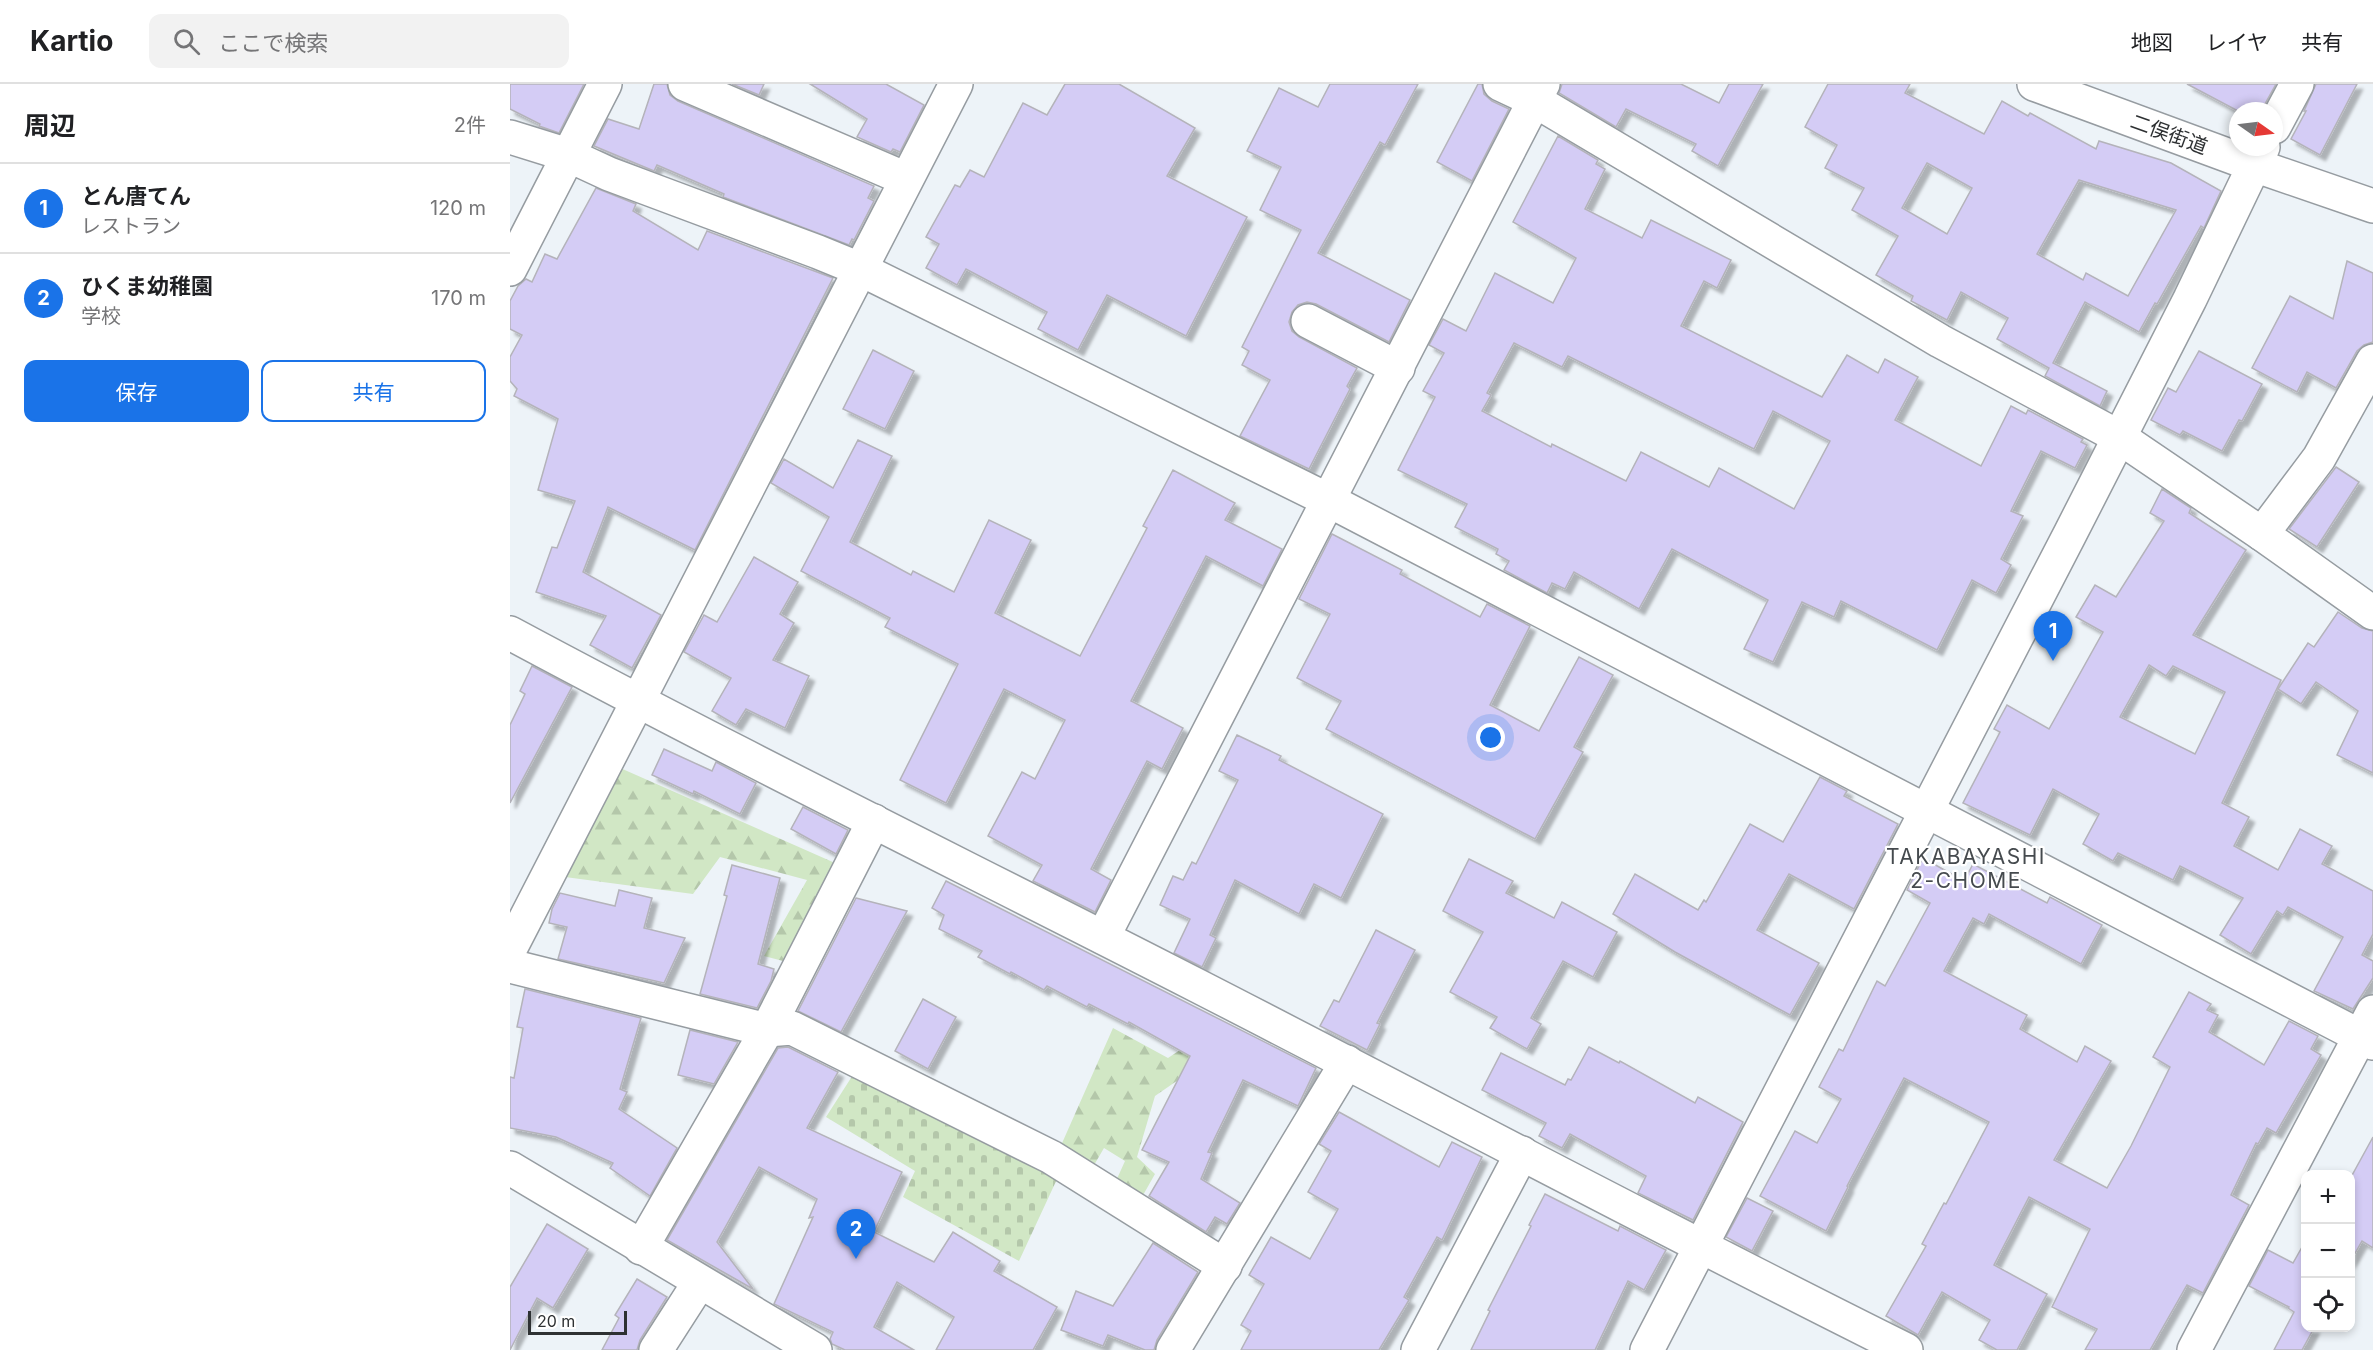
<!DOCTYPE html>
<html lang="ja">
<meta charset="utf-8">
<style>
:root{--surface:#fff;--page:#f2f2f2;--text:#202124;--muted:#757577;--line:#e0e0e0;--accent:#1a73e8}
body{margin:0;font-family:Inter,"Noto Sans JP",sans-serif;background:var(--page);color:var(--text)}
.controls{position:absolute;right:18px;bottom:18px;display:grid;overflow:hidden;border-radius:12px;box-shadow:0 3px 9px #0003}
.controls button{width:54px;height:54px;display:grid;place-items:center;padding:0;border:0;border-bottom:2px solid var(--line);background:var(--surface);color:var(--text);font:30px sans-serif}
.compass{position:absolute;left:1719px;top:18px;width:54px;height:54px;border-radius:50%;background:var(--surface);box-shadow:0 3px 9px #0003;rotate:104deg}
.scale{position:absolute;left:18px;bottom:15px;width:99px;box-sizing:border-box;padding-left:6px;border:3px solid #2e3133;border-top:0;font-size:16px;line-height:21px;white-space:nowrap;color:#2e3133;-webkit-text-stroke:4px #fff;paint-order:stroke}
.you{position:absolute;left:981px;top:654px;width:21px;height:21px;margin:-15px;border:4px solid #fff;border-radius:50%;background:#1a73e8;box-shadow:0 0 0 9px #1a73e833}
.badge{display:grid;place-items:center;width:39px;height:39px;border-radius:50%;background:var(--accent);color:#fff;font-size:20px;font-weight:700}
.pin{position:absolute;translate:-50% -50px;filter:drop-shadow(0 2px 3px #0008)}
.pin::after{content:'';position:absolute;top:32px;width:21px;height:18px;background:inherit;clip-path:polygon(0 0,100% 0,50% 100%)}
.list{margin:0;padding:0;list-style:none}
h2{display:flex;justify-content:space-between;align-items:center;height:78px;margin:0;padding:0 24px;font-size:26px}
h2 small{font-size:20px;font-weight:400;color:var(--muted)}
.list li{display:grid;grid-template-columns:39px 1fr auto;gap:18px;align-items:center;box-sizing:border-box;height:90px;padding:0 24px;border-top:2px solid var(--line)}
.list b{display:block;font-size:22px;white-space:nowrap}
.list p{margin:0;font-size:20px;white-space:nowrap;color:var(--muted)}
.list em{font-size:20px;font-style:normal;color:var(--muted)}
.actions{display:flex;gap:12px;padding:18px 24px}
.actions a{flex:1;padding:14px 0;border:2px solid var(--accent);border-radius:12px;text-align:center;font-size:21px;color:var(--accent)}
.actions .main{background:var(--accent);color:#fff}
.icon{flex:none;width:33px;height:33px;fill:none;stroke:currentColor;stroke-width:2;stroke-linecap:round;stroke-linejoin:round}
.map{position:relative;flex:none;width:1863px;height:1266px;overflow:hidden}
header{display:flex;align-items:center;gap:36px;box-sizing:border-box;height:84px;padding:0 30px;background:var(--surface);border-bottom:2px solid var(--line)}
header strong{font-size:28px}
nav{display:flex;gap:33px;margin-inline-start:auto;font-size:21px}
.search{width:420px;height:54px;background:var(--page);display:flex;align-items:center;gap:15px;box-sizing:border-box;padding:0 21px;border-radius:12px;color:var(--muted);font-size:22px}
main{display:flex}
aside{flex:1;background:var(--surface)}
.map>svg:first-child{display:block}
</style>
<header>
<strong>Kartio</strong>
<div class="search"><svg class="icon" aria-label="search" viewBox="0 0 24 24"><circle cx="10" cy="10" r="6"/><path d="M15 15l6 6"/></svg>ここで検索</div>
<nav><a>地図</a><a>レイヤ</a><a>共有</a></nav>
</header>
<main>
<aside>
<h2>周辺<small>2件</small></h2>
<ul class="list">
<li><span class="badge">1</span><div><b>とん唐てん</b><p>レストラン</p></div><em>120 m</em></li>
<li><span class="badge">2</span><div><b>ひくま幼稚園</b><p>学校</p></div><em>170 m</em></li>
</ul>
<div class="actions"><a class="main">保存</a><a>共有</a></div>
</aside>
<div class="map">
<svg width="1863" height="1266" viewBox="0 0 1863 1266">
<defs>
<pattern id="forest-firs" width="22" height="20" patternUnits="userSpaceOnUse" patternTransform="scale(1.5)"><rect width="22" height="20" fill="#d1e7c5"/><path d="M5 1l3.5 6h-7zM16 11l3.5 6h-7z" fill="#b4c7aa"/></pattern>
<pattern id="cemetery-stones" width="16" height="16" patternUnits="userSpaceOnUse" patternTransform="scale(1.5)"><rect width="16" height="16" fill="#d1e7c5"/><path d="M2 7V4a2 2 0 0 1 4 0v3zM10 15v-3a2 2 0 0 1 4 0v3z" fill="#b4c7aa"/></pattern>
<filter id="shadow"><feDropShadow dx="5.5" dy="5.5" stdDeviation="1.5" flood-color="#0004"/></filter>
</defs>
<rect width="100%" height="100%" fill="#edf3f8"/>
<g fill="url(#forest-firs)">
<path d="M108,683L325,779L273,877L254,872L297,796L210,773L183,810L55,793Z"/>
<path d="M603,944L658,974L670,966L697,976L645,1012L627,1073L645,1090L628,1120L606,1097L615,1077L594,1064L580,1088L549,1066Z"/>
</g>
<path fill="url(#cemetery-stones)" d="M348,983L548,1093L509,1177L393,1113L405,1087L316,1033Z"/>
<g fill="#d4ccf5" stroke="#b4b3ba" stroke-width="1.5" fill-rule="evenodd" filter="url(#shadow)">
<path d="M0,0H74L49,49L29,42L30,40L0,25Z"/>
<path d="M144,0H157L160,11L168,17L364,102L358,114L364,117L344,156L342,155L339,161L213,113L214,110L147,81L144,87L84,62L98,35L129,45Z"/>
<path d="M222,0H254L249,11Z"/>
<path d="M300,0H376L414,21L390,68L383,65L381,68L347,53L357,35Z"/>
<path d="M555,0H609L685,44L657,92L737,133L676,252L597,211L568,266L528,245L537,228L456,185L447,201L416,184L429,160L416,153L445,101L450,103L460,86L474,93L513,19L537,31Z"/>
<path d="M820,0H908L875,61L870,58L808,169L900,216L879,258L806,220L797,218L788,221L782,228L779,238L782,247L789,253L847,284L837,302L840,305L799,385L730,352L760,296L732,281L739,267L732,263L791,146L750,126L771,83L737,67L769,4L808,23Z"/>
<path d="M968,0H972L974,10L982,17L999,25L962,97L927,78Z"/>
<path d="M1052,0H1171L1209,19L1219,0H1253L1208,82L1182,67L1186,60L1116,25L1106,43L1049,9Z"/>
<path d="M1318,0H1400L1395,9L1474,50L1492,17L1518,32L1520,29L1586,65L1589,57L1661,79L1711,107L1694,144L1691,142L1647,220L1645,219L1629,248L1575,218L1543,279L1597,307L1590,322L1535,292L1539,284L1487,255L1498,234L1451,208L1437,236L1401,217L1403,212L1366,191L1388,152L1342,126L1354,104L1315,84L1327,61L1295,43ZM1417,79L1462,104L1437,150L1392,124ZM1569,96L1666,126L1618,212L1576,189L1573,196L1527,170Z"/>
<path d="M1677,0H1766L1751,27H1728Z"/>
<path d="M1806,0H1847L1810,71L1781,55L1796,27H1794Z"/>
<path d="M1048,52L1088,76L1086,80L1095,85L1075,125L1132,154L1141,136L1221,176L1207,204L1194,197L1171,242L1312,313L1337,271L1368,289L1375,275L1408,293L1385,336L1471,382L1501,322L1516,330L1518,326L1573,355L1571,358L1577,361L1565,384L1531,367L1501,427L1513,432L1491,475L1501,481L1486,509L1462,496L1427,566L1331,517L1324,533L1292,518L1263,578L1234,565L1258,516L1162,465L1129,525L1064,488L1055,505L1042,499L1037,509L994,486L999,477L986,470L988,465L945,443L957,420L888,386L925,313L913,307L934,269L919,261L933,235L956,247L985,189L1043,219L1066,174L1003,138ZM1004,259L1052,283L1058,272L1244,365L1263,327L1320,357L1284,425L1209,384L1199,403L1131,368L1116,397L1042,360L1041,363L972,327L981,311L977,309Z"/>
<path d="M86,104L126,120L123,127L188,166L197,147L323,194L185,466L98,423L73,488L151,531L122,584L80,561L96,532L26,508L42,463L47,464L65,417L28,406L48,335L4,312L7,305L0,297V273L12,251L0,245V217L8,202L16,195L22,198L35,170L47,175Z"/>
<path d="M1837,177L1863,189V258L1854,261L1847,267L1826,304L1797,288L1787,308L1742,284L1780,212L1823,235Z"/>
<path d="M363,266L404,287L375,345L333,325Z"/>
<path d="M1689,267L1752,300L1732,337L1729,336L1712,367L1673,347L1670,351L1641,336L1658,304L1666,308Z"/>
<path d="M348,356L382,372L340,458L401,491L403,487L444,508L479,436L521,456L485,529L570,572L637,444L633,442L663,386L725,419L715,436L772,465L753,502L696,472L621,617L673,644L652,685L637,677L581,785L601,796L585,828L523,797L532,781L478,752L512,688L525,695L555,636L494,605L436,719L390,696L448,580L375,543L380,534L291,487L319,433L261,399L274,375L323,404Z"/>
<path d="M1826,383L1849,398L1807,463L1779,445Z"/>
<path d="M1652,405L1681,424L1679,429L1736,466L1683,551L1771,596L1712,719L1739,733L1724,762L1768,786L1790,745L1822,762L1812,780L1863,807V850L1852,871L1863,877V894L1843,925L1804,907L1833,853L1778,823L1773,831L1767,827L1741,870L1710,851L1733,814L1670,782L1663,796L1608,769L1603,777L1573,760L1589,730L1543,705L1520,751L1453,719L1490,648L1484,645L1497,621L1539,645L1593,548L1566,533L1585,501L1606,513L1654,437L1640,429ZM1639,581L1656,592L1663,582L1715,608L1685,670L1610,633Z"/>
<path d="M822,450L892,486L890,490L970,533L977,520L1020,542L980,621L1029,647L1069,573L1103,591L1064,663L1073,668L1025,755L816,645L831,617L787,594L820,530L789,515Z"/>
<path d="M244,473L288,498L270,530L284,539L263,576L299,592L275,644L236,625L226,641L202,627L221,594L174,568L194,531L207,538Z"/>
<path d="M1828,528L1852,544L1863,547V689L1827,671L1848,627L1806,598L1791,620L1768,605L1798,559L1804,563Z"/>
<path d="M22,582L62,603L0,719V641L15,610L10,607Z"/>
<path d="M727,651L771,672L769,676L873,730L831,814L804,800L789,830L725,796L700,851L706,854L692,883L664,869L680,835L650,821L663,792L673,796L682,778L686,780L728,696L709,687Z"/>
<path d="M154,665L202,687L206,678L246,699L230,730L184,707L183,710L142,691Z"/>
<path d="M1310,693L1337,707L1334,712L1388,740L1344,825L1279,790L1247,846L1309,879L1280,931L1165,868L1103,830L1125,790L1188,826L1194,816L1196,818L1240,740L1273,758Z"/>
<path d="M293,723L338,746L326,770L281,745Z"/>
<path d="M1413,774L1454,797L1463,780L1537,819L1540,813L1592,841L1571,880L1479,830L1474,840L1463,834L1434,887L1517,931L1510,945L1567,978L1575,962L1601,977L1544,1076L1597,1104L1621,1062L1660,983L1643,973L1679,908L1701,920L1697,926L1708,931L1699,948L1754,981L1779,937L1808,952L1801,965L1811,971L1766,1049L1757,1044L1748,1060L1746,1059L1721,1111L1739,1121L1693,1209L1677,1201L1640,1266H1575L1587,1245L1542,1223L1580,1145L1519,1113L1484,1181L1537,1210L1507,1266H1487L1469,1256L1480,1236L1432,1208L1408,1251L1376,1232L1416,1162L1412,1160L1434,1119L1436,1120L1479,1038L1394,994L1337,1102L1338,1103L1316,1147L1250,1112L1285,1047L1307,1059L1331,1015L1309,1003L1329,965L1333,967L1367,897L1375,902L1420,819L1397,806Z"/>
<path d="M959,775L1003,797L996,809L1044,834L1052,818L1107,848L1083,893L1053,877L1021,934L1031,940L1017,965L980,944L987,933L940,908L973,848L933,827Z"/>
<path d="M222,781L270,794L248,880L264,885L261,897L247,924L190,910L217,812L214,811Z"/>
<path d="M436,797L806,984L788,1022L733,996L698,1068L702,1069L691,1095L730,1119L717,1140L705,1133L696,1148L639,1112L659,1078L632,1066L680,972L619,938L618,940L579,920L577,923L537,902L534,906L501,888L500,890L468,873L472,867L429,845L434,831L422,824Z"/>
<path d="M109,806L142,814L134,844L175,854L154,899L48,875L57,843L39,839L42,825L50,809L105,822Z"/>
<path d="M346,814L397,827L331,948L288,927Z"/>
<path d="M866,846L905,866L867,939L870,940L857,966L810,942L824,916L829,918Z"/>
<path d="M15,905L131,934L110,1005L117,1008L109,1025L167,1064L140,1112L100,1084L103,1079L46,1053L0,1044V993L4,994L13,944L7,943Z"/>
<path d="M413,915L446,933L418,985L385,967Z"/>
<path d="M180,946L228,958L204,1000L168,991Z"/>
<path d="M278,963L328,988L297,1044L392,1088L364,1148L424,1178L443,1148L490,1177L484,1187L547,1223L523,1266H426L444,1233L387,1198L364,1243L404,1266H335L322,1260L320,1255L323,1248L264,1220L303,1133L299,1134L307,1115L249,1083L207,1158L243,1205L157,1156L268,964Z"/>
<path d="M1079,963L1109,979L1110,977L1185,1019L1188,1013L1233,1038L1183,1136L1128,1109L1136,1092L1060,1050L1052,1064L1029,1052L1036,1039L972,1006L991,969L1055,1001L1058,995L1061,996Z"/>
<path d="M829,1028L929,1083L942,1058L972,1073L932,1156L927,1153L894,1213L899,1216L869,1266H731L741,1247L731,1241L754,1200L739,1191L761,1153L800,1175L828,1125L798,1108L821,1067L809,1060Z"/>
<path d="M1863,1053V1164L1852,1157L1840,1178V1095Z"/>
<path d="M1035,1110L1108,1147L1110,1142L1156,1166L1134,1206L1118,1197L1085,1266H961L980,1227L978,1226L1021,1142L1019,1141Z"/>
<path d="M1237,1114L1263,1127L1242,1167L1216,1153Z"/>
<path d="M37,1140L78,1165L43,1224L27,1214L0,1266V1203Z"/>
<path d="M1796,1156V1244H1804L1792,1266H1764L1784,1228L1778,1224L1779,1223L1739,1202L1758,1166L1783,1179Z"/>
<path d="M643,1159L688,1188L647,1256L644,1266H635L598,1251L593,1262L551,1246L566,1207L603,1222Z"/>
<path d="M127,1195L157,1213L130,1256L127,1266H92L109,1234L105,1231Z"/>
</g>
<g fill="none" stroke-linecap="round" stroke-linejoin="round">
<g stroke="#969ca1" stroke-width="36">
<g id="minor">
<path d="M175,0L396,95"/>
<path d="M990,0L1024,16L1430,257L1609,353L1752,450"/>
<path d="M1524,0L1744,81L1863,122"/>
<path d="M1764,43L1787,0"/>
<path d="M0,53L58,71L99,90L308,168L352,186L820,417L1863,959"/>
<path d="M0,185L95,0"/>
<path d="M798,237L888,284"/>
<path d="M1863,277L1809,374L1752,450L1863,529"/>
<path d="M0,549C227,671 458,784 688,902C924,1023 1158,1148 1396,1266"/>
<path d="M593,853L1033,0"/>
<path d="M0,865L446,0"/>
<path d="M0,882L257,946L282,944L541,1073L715,1182"/>
<path d="M0,1084L305,1266"/>
<path d="M131,1164L257,946L364,737"/>
<path d="M146,1266L189,1199"/>
<path d="M663,1266L837,978"/>
<path d="M908,1266L1012,1069"/>
<path d="M1137,1266L1560,450L1680,215L1753,63"/>
<path d="M1684,1266L1863,928"/>
</g>
</g>
<use href="#minor" stroke="#fff" stroke-width="33"/>
</g>
<g text-anchor="middle" dominant-baseline="central" stroke-width="4.5" stroke-linejoin="round" paint-order="stroke">
<g font-size="20" fill="#2e3133" stroke="#fff">
<text transform="translate(1659 50) rotate(20)">二俣街道</text>
</g>
<g font-size="21" letter-spacing="1.5" fill="#454a4e" stroke="#fff">
<text x="1456" y="772">TAKABAYASHI<tspan x="1456" dy="24">2-CHOME</tspan></text>
</g>
</g>
</svg>
<div class="controls">
<button>+</button>
<button>−</button>
<button><svg class="icon" aria-label="locate" viewBox="0 0 24 24"><circle cx="12" cy="12" r="6"/><path d="M12 2v4M12 18v4M2 12h4M18 12h4"/></svg></button>
</div>
<svg class="compass" viewBox="-18 -18 36 36"><path d="M0-13l5 13h-10z" fill="#e53935"/><path d="M0 13l5-13h-10z" fill="#757577"/></svg>
<div class="scale">20 m</div>
<div class="you"></div>
<div class="pin badge" style="left:1543px;top:577px">1</div>
<div class="pin badge" style="left:346px;top:1175px">2</div>
</div>
</main>
